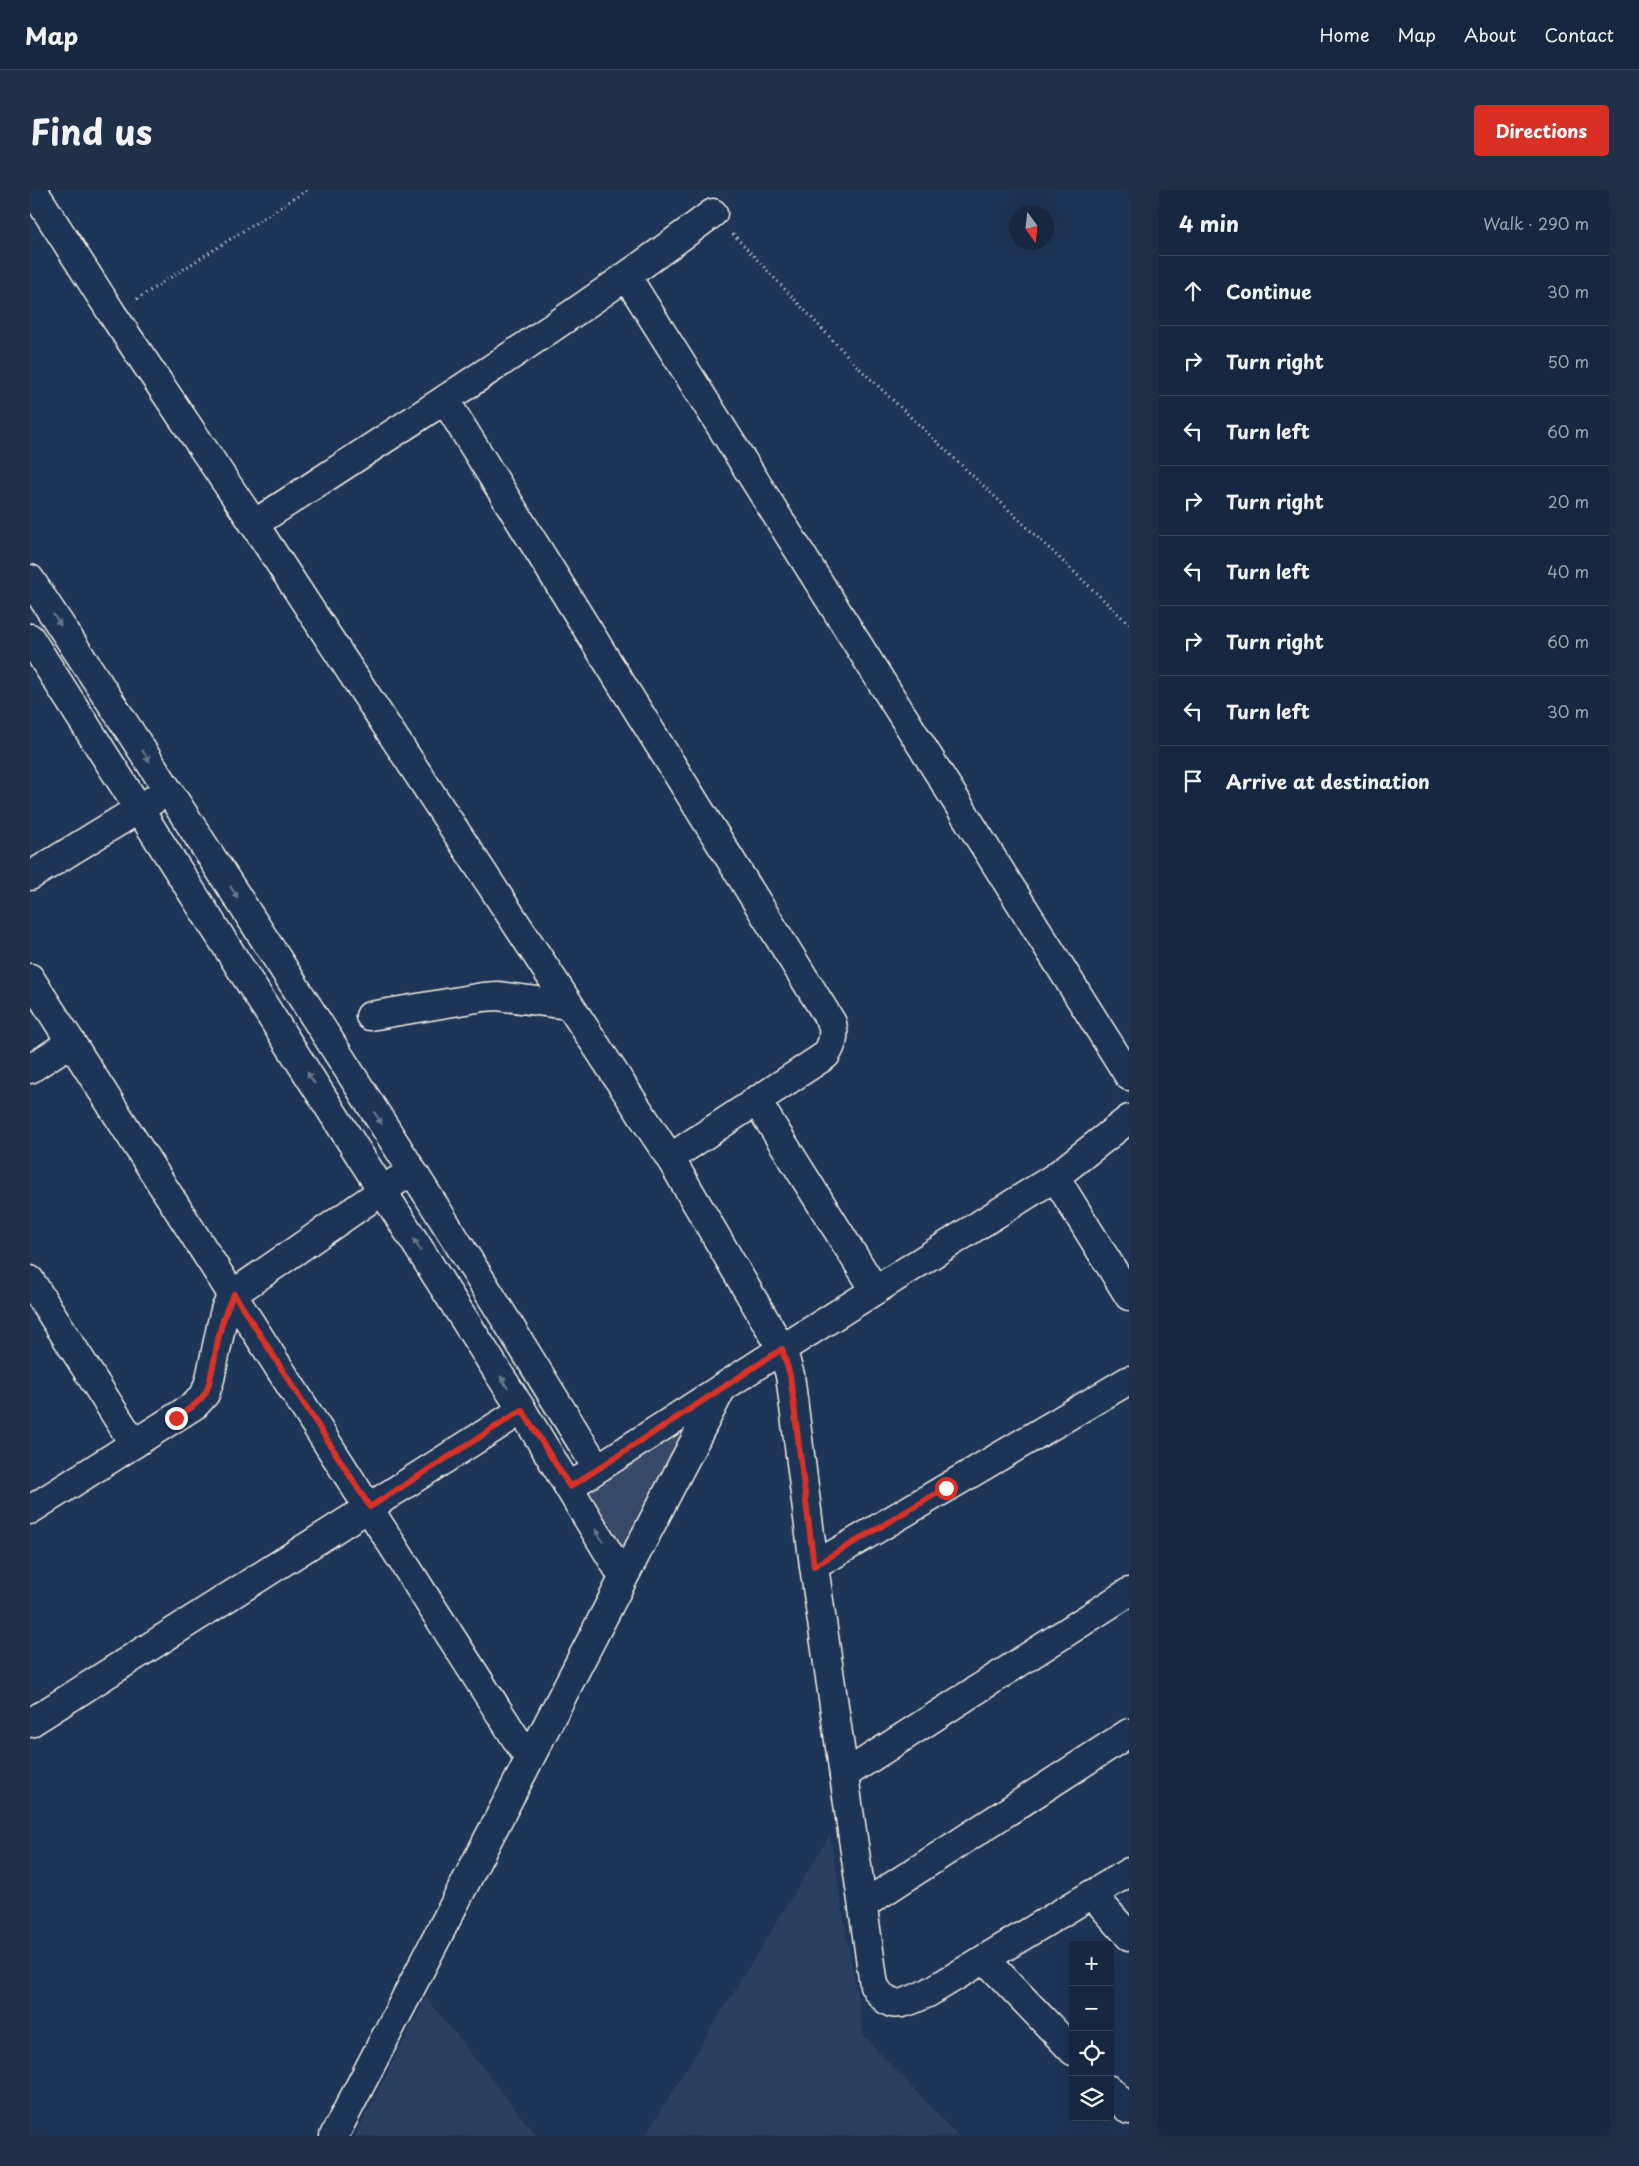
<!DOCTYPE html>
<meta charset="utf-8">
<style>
:root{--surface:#162841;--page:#1f3048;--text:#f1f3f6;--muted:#9ea6b1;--line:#35445a;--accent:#d93025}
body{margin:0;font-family:"Playpen Sans",sans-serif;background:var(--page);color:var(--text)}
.controls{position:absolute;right:15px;bottom:15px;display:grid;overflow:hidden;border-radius:5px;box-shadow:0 5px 20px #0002}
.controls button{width:45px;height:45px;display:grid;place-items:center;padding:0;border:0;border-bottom:1px solid var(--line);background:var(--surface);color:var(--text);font:25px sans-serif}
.compass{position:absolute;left:979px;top:15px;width:45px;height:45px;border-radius:50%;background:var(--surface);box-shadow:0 5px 20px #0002;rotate:165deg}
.stop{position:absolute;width:15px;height:15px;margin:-11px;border:4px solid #d93025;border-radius:50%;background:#fff}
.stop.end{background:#d93025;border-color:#fff;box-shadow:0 1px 5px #0008}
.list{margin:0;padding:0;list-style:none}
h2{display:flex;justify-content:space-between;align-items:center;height:65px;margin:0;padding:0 20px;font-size:21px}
h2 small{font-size:16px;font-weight:400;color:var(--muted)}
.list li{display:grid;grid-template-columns:32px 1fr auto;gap:15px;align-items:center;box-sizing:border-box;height:70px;padding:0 20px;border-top:1px solid var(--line)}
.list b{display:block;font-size:19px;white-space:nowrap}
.list em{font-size:16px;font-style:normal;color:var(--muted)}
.icon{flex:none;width:28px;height:28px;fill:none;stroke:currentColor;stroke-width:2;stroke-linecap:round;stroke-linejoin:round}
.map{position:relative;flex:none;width:1099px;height:1946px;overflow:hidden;border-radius:5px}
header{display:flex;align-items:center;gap:30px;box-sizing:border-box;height:70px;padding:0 25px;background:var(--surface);border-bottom:1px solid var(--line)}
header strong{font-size:24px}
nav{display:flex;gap:28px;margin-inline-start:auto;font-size:18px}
.intro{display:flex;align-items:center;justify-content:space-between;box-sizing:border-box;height:120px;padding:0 30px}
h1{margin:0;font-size:35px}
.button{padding:12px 22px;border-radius:5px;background:var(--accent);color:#fff;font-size:18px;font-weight:700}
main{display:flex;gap:30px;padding:0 30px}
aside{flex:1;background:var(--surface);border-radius:5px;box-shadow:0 5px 20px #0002}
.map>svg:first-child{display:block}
</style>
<header>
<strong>Map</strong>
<nav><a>Home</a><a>Map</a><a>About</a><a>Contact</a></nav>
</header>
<div class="intro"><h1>Find us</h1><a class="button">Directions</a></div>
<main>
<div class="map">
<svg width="1099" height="1946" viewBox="0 0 1099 1946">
<rect width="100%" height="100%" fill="#1d3557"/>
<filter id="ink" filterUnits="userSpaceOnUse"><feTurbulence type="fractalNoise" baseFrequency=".02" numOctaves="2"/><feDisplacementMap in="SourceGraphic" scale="10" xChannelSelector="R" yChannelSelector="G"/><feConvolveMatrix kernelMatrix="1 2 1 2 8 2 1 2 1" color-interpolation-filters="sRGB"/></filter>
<g filter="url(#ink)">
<g fill="#2a4060">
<path d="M800,1645L834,1846L928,1946H615Z"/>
<path d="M396,1807L507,1946H325Z"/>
</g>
<path fill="#354a67" stroke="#949ea8" d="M659,1233L595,1366L556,1300Z"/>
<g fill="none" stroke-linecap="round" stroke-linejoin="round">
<g stroke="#f4f1e8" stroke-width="31">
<g id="minor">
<path d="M3,0L83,125L224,334L640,968L752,1159L760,1185L784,1376L844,1795C860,1823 872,1814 898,1803L1099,1682"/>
<path d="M597,87L1099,886"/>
<path d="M415,210L802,833C805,846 803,853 796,865L640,968"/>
<path d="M224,334C379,233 535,134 683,23"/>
<path d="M0,389C193,683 384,978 567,1278"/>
<path d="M0,448L492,1220L593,1387"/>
<path d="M0,686L125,609"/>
<path d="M0,788L499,1569"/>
<path d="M340,826L453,807L468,806L539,815"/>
<path d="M0,879L41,852"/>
<path d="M726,910L845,1100"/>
<path d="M1025,987L1099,1106"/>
<path d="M0,1090L104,1254"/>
<path d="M553,1288L752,1159L1025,987L1099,929"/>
<path d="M0,1320L165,1215L175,1204L180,1189L192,1132L195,1120L203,1104L368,990"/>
<path d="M784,1376L1099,1190"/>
<path d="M0,1533L492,1220"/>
<path d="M814,1585L1099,1402"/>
<path d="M1062,1704L1099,1746"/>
<path d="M833,1715L1099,1543"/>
<path d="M955,1769L1043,1861"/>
<path d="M1080,1900L1099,1920"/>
<path d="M304,1946L692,1198"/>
</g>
</g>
<g stroke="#f4f1e8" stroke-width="3" stroke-dasharray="1 4" stroke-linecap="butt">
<path d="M703,44L828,177L1099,434"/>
<path d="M107,109L277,0"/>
</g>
<use href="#minor" stroke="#1d3557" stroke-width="28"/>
</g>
<defs><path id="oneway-solid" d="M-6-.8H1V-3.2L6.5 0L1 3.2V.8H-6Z" transform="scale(1.25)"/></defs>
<g fill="#68778a">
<use href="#oneway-solid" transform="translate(27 430) rotate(57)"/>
<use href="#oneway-solid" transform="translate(116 566) rotate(57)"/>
<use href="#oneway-solid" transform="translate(204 702) rotate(57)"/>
<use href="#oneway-solid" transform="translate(281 888) rotate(-123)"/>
<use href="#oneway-solid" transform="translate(348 928) rotate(58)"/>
<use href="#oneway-solid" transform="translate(387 1055) rotate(-122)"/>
<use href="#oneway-solid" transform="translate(474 1192) rotate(-122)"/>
<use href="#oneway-solid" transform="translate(569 1345) rotate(-120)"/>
</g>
</g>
<g fill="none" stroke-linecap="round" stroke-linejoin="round" filter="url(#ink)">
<path stroke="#d93025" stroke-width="6" d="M146,1228C156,1221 167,1215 174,1205C180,1197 181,1182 184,1172C188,1148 192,1126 204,1104L340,1317L492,1220L540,1297L752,1159L760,1185L784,1376L916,1298"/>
</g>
</svg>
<div class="controls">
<button>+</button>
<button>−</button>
<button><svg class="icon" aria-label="locate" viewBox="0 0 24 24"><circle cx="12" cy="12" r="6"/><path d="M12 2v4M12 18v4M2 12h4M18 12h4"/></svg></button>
<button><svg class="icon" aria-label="layers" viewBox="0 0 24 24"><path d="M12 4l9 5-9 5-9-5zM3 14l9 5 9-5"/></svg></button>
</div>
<svg class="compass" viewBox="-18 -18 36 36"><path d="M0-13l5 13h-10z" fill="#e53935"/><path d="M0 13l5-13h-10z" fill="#9ea6b1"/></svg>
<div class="stop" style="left:916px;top:1298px"></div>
<div class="stop end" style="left:146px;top:1228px"></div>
</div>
<aside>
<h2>4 min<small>Walk · 290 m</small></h2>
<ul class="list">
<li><svg class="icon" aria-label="ahead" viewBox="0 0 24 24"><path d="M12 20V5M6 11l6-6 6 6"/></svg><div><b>Continue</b></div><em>30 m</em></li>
<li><svg class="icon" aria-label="right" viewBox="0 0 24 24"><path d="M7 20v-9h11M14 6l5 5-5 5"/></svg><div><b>Turn right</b></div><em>50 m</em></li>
<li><svg class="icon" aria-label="left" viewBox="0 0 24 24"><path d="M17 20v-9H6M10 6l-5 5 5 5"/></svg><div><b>Turn left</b></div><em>60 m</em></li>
<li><svg class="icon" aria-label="right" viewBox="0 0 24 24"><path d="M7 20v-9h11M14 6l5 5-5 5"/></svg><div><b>Turn right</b></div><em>20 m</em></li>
<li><svg class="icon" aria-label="left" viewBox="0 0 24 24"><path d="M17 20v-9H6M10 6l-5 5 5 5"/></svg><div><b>Turn left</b></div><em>40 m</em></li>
<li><svg class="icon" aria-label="right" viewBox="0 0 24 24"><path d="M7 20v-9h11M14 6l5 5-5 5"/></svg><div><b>Turn right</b></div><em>60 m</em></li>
<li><svg class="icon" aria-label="left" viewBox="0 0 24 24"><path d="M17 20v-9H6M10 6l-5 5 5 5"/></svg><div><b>Turn left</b></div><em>30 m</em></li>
<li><svg class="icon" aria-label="arrive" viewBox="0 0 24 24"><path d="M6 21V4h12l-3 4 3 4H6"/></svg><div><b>Arrive at destination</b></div></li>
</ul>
</aside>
</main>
